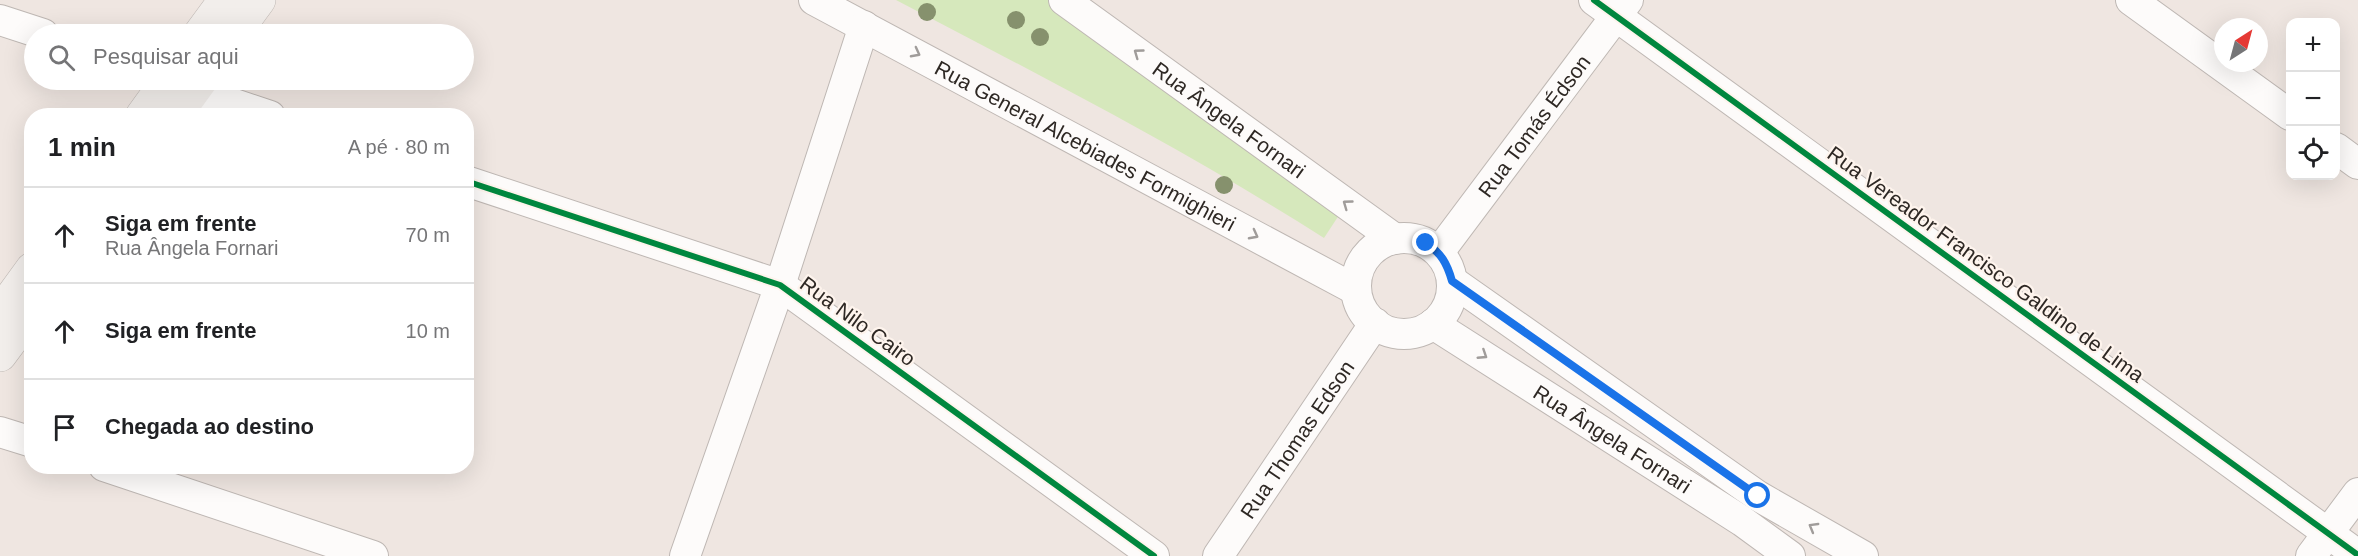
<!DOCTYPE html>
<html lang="pt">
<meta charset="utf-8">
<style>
:root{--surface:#fff;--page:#f2f2f2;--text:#202124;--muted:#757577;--line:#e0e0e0}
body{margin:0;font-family:Arial,sans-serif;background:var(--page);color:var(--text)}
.controls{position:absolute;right:18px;top:18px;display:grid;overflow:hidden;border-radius:12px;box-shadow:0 6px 24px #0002}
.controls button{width:54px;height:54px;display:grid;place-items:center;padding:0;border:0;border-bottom:2px solid var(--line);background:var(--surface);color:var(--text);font:30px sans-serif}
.compass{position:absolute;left:2214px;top:18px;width:54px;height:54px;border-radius:50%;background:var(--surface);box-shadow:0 6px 24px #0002;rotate:36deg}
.stop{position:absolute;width:18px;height:18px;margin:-14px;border:4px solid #1a73e8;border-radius:50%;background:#fff}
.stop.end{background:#1a73e8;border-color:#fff;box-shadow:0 2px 6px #0008}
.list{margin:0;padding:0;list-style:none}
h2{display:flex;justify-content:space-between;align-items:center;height:78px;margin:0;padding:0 24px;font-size:26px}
h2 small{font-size:20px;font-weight:400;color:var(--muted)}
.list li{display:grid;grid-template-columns:39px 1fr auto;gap:18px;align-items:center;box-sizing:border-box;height:96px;padding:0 24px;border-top:2px solid var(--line)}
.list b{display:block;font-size:22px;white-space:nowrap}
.list p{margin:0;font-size:20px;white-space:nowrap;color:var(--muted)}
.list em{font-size:20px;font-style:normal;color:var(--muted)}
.icon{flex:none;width:33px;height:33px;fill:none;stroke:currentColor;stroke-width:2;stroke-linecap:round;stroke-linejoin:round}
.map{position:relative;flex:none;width:2358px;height:556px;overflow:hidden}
.search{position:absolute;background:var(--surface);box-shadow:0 6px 24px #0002;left:24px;top:24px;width:450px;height:66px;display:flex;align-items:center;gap:15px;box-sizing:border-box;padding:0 21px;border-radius:33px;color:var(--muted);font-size:22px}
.panel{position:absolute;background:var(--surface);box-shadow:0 6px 24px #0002;left:24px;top:108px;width:450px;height:366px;border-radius:24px}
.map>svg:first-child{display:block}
</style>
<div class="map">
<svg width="2358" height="556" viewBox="0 0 2358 556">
<rect width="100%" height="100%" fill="#efe6e1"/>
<path fill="#d6e8bc" d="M896,0H1060L1345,206L1324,238C1186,150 1041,76 896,0Z"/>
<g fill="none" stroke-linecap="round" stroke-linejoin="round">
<g stroke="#beb7b3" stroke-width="32">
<g id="minor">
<path id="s1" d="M814,0L1356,290"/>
<path id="s2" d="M1064,0L1395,239"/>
<path d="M1594,0L2358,555"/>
<path d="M2131,0L2290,115"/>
<path d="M0,20L43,34"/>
<path d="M172,80L193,90L270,116"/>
<path d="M2336,148L2358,164"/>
<path d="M466,181L780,285L1154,556"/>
<circle cx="1404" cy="286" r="48"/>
<path id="s3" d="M1439,252L1628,0"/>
<path d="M1452,281L1758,496L1863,556"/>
<path id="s4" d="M1433,324L1742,521L1790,556"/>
<path d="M0,432L32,442"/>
<path d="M104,466L373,556"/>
<path d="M685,556L780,285L864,26"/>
<path id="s5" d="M1218,556L1375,323"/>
<path d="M2311,556L2358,493"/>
</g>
</g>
<g stroke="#beb7b3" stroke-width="34">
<g id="secondary">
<path d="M200,34L225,0"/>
<path d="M234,34L259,0"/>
<path d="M142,116L168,80"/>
<path d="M175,116L201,80"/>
<path d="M0,313L32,269"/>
<path d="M0,355L32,312"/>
</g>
</g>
<use href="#minor" stroke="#fdfbfa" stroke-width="30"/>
<use href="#secondary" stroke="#f2eeeb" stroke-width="33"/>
<g stroke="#fef4ed" stroke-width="10">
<g id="cycleway">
<path d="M1594,0L2358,555"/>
<path d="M466,181L780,285L1154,556"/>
</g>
</g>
<use href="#cycleway" stroke="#00873e" stroke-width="6"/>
</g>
<g fill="#86916d">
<circle cx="927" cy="12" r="9"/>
<circle cx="1016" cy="20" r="9"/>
<circle cx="1040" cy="37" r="9"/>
<circle cx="1224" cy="185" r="9"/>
</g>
<defs><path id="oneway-chevron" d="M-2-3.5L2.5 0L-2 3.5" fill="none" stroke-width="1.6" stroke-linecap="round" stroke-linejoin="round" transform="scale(1.5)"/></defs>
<g stroke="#a09c9a">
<use href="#oneway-chevron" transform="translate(916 53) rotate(28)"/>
<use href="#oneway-chevron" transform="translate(1138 53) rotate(-144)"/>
<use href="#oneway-chevron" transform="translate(1347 204) rotate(-144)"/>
<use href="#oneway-chevron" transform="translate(1254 235) rotate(28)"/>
<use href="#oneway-chevron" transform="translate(1483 355) rotate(33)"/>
<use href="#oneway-chevron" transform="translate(1813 527) rotate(-150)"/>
</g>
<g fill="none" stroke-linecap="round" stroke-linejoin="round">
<path stroke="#1a73e8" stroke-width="8" d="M1426,243C1441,253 1447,263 1452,281L1758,496"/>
</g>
<g text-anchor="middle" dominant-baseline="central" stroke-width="4.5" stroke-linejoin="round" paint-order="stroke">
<g font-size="21" fill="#2e2824" stroke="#fef4ed">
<text stroke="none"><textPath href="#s2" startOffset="204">Rua Ângela Fornari</textPath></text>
<text stroke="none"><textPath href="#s3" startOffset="158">Rua Tomás Édson</textPath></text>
<text stroke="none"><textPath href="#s1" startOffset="308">Rua General Alcebiades Formighieri</textPath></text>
<text transform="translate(1986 264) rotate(36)">Rua Vereador Francisco Galdino de Lima</text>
<text transform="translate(858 321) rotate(36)">Rua Nilo Cairo</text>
<text stroke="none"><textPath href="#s4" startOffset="213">Rua Ângela Fornari</textPath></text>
<text stroke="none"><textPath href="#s5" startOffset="141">Rua Thomas Edson</textPath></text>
</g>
</g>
</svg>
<div class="controls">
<button>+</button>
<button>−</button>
<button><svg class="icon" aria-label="locate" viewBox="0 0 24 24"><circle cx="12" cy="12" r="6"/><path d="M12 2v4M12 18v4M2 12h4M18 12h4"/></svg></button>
</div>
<svg class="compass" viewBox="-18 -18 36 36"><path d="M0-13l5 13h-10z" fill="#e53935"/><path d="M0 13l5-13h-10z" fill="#757577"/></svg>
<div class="stop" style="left:1758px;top:496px"></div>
<div class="stop end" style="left:1426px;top:243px"></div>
<div class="search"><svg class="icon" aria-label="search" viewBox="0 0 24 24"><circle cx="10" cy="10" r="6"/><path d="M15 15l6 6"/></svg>Pesquisar aqui</div>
<section class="panel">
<h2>1 min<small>A pé · 80 m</small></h2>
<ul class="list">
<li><svg class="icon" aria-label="ahead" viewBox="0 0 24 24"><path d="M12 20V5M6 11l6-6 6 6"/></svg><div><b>Siga em frente</b><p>Rua Ângela Fornari</p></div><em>70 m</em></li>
<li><svg class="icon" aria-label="ahead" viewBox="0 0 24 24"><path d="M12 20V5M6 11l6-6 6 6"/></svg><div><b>Siga em frente</b></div><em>10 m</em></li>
<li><svg class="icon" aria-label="arrive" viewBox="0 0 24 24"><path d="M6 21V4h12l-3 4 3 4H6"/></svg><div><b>Chegada ao destino</b></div></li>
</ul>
</section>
</div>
